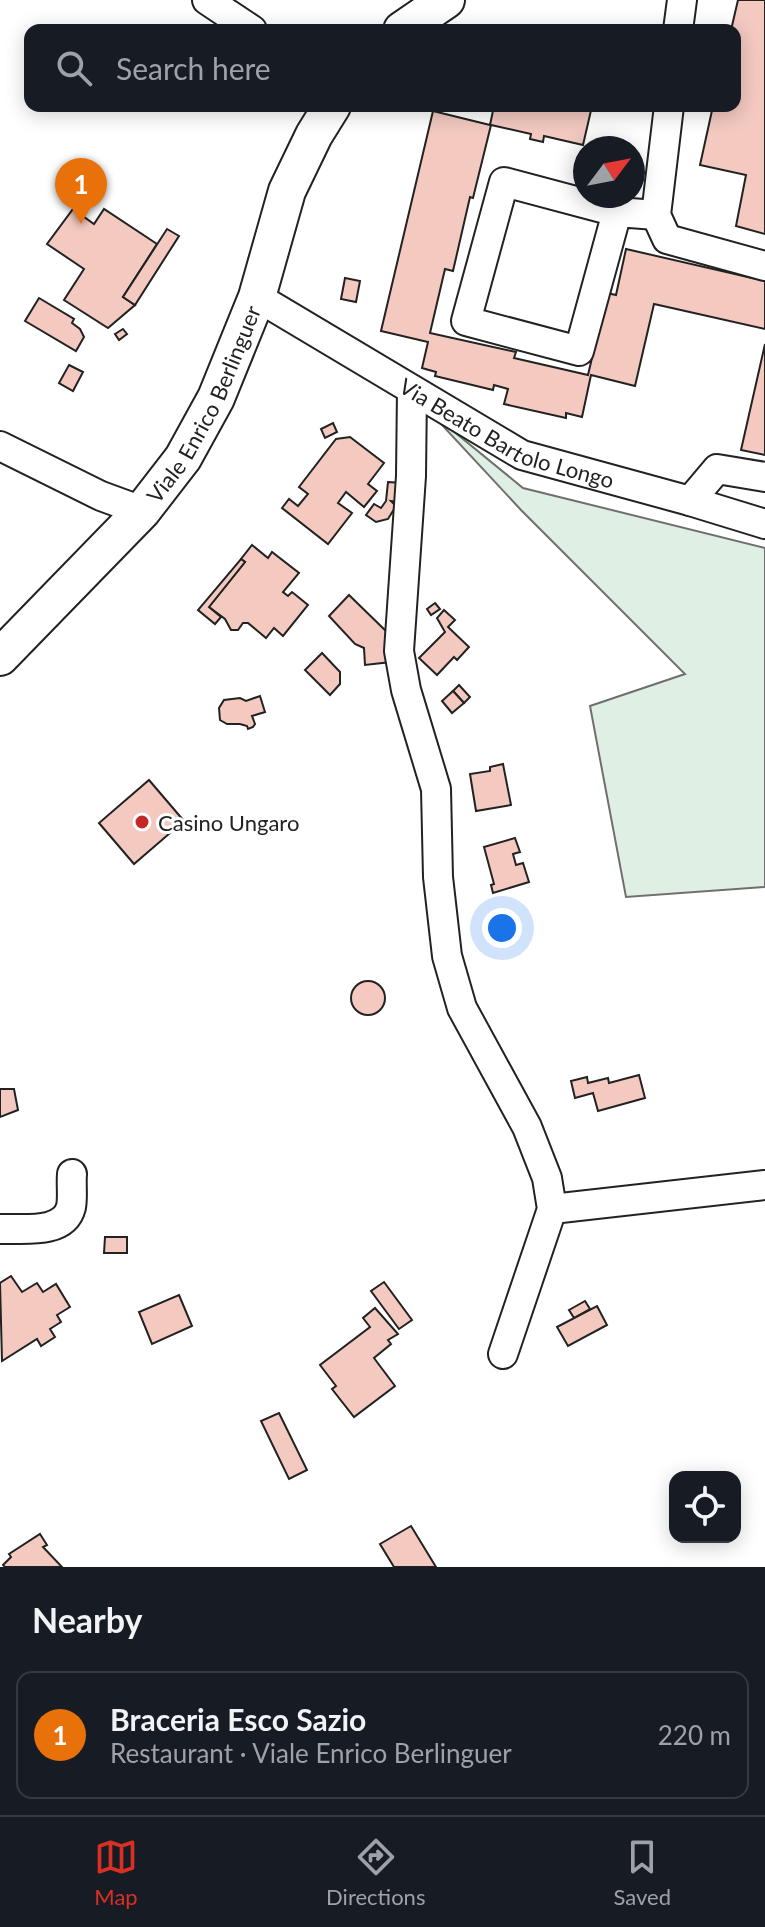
<!DOCTYPE html>
<meta charset="utf-8">
<style>
:root{--surface:#171b24;--page:#242831;--text:#f1f3f6;--muted:#9ea1a6;--line:#363941;--accent:#d93025}
body{margin:0;font-family:Lato,sans-serif;background:var(--page);color:var(--text)}
.controls{position:absolute;right:24px;bottom:24px;display:grid;overflow:hidden;border-radius:16px;box-shadow:0 4px 20px #0003}
.controls button{width:72px;height:72px;display:grid;place-items:center;padding:0;border:0;border-bottom:2px solid var(--line);background:var(--surface);color:var(--text);font:40px sans-serif}
.compass{position:absolute;left:573px;top:136px;width:72px;height:72px;border-radius:50%;background:var(--surface);box-shadow:0 4px 20px #0003;rotate:58deg}
.you{position:absolute;left:502px;top:928px;width:28px;height:28px;margin:-20px;border:6px solid #fff;border-radius:50%;background:#1a73e8;box-shadow:0 0 0 12px #1a73e833}
.badge{display:grid;place-items:center;width:52px;height:52px;border-radius:50%;background:var(--accent);color:#fff;font-size:26px;font-weight:700}
.pin{position:absolute;translate:-50% -66px;filter:drop-shadow(0 2px 4px #0008)}
.pin::after{content:'';position:absolute;top:42px;width:28px;height:24px;background:inherit;clip-path:polygon(0 0,100% 0,50% 100%)}
.list{margin:0;padding:0;list-style:none}
h2{display:flex;justify-content:space-between;align-items:center;height:104px;margin:0;padding:0 32px;font-size:34px}
h2 small{font-size:26px;font-weight:400;color:var(--muted)}
.list li{display:grid;grid-template-columns:52px 1fr auto;gap:24px;align-items:center;box-sizing:border-box;height:128px;margin:0 16px 16px;padding:0 16px;border:2px solid var(--line);border-radius:16px}
.list b{display:block;font-size:30px;white-space:nowrap}
.list p{margin:0;font-size:26px;white-space:nowrap;color:var(--muted)}
.list em{font-size:26px;font-style:normal;color:var(--muted)}
.icon{flex:none;width:44px;height:44px;fill:none;stroke:currentColor;stroke-width:2;stroke-linecap:round;stroke-linejoin:round}
.map{position:relative;flex:none;width:765px;height:1567px;overflow:hidden}
.search{position:absolute;background:var(--surface);box-shadow:0 4px 20px #0003;left:24px;right:24px;top:24px;height:88px;display:flex;align-items:center;gap:20px;box-sizing:border-box;padding:0 28px;border-radius:16px;color:var(--muted);font-size:30px}
.sheet{height:248px;background:var(--surface)}
nav{display:flex;justify-content:space-around;align-items:center;box-sizing:border-box;height:112px;border-top:2px solid var(--line);background:var(--surface);font-size:22px;color:var(--muted)}
nav a{display:grid;justify-items:center;gap:4px}
nav .on{color:var(--accent)}
.map>svg:first-child{display:block}
</style>
<div class="map">
<svg width="765" height="1567" viewBox="0 0 765 1567">
<rect width="100%" height="100%" fill="#fff"/>
<path fill="#e0efe3" stroke="#6f6f6f" stroke-width="2" d="M430,412L523,488L765,548V887L626,897L590,706L685,674L521,510Z"/>
<g fill="#f3c9c0" stroke="#222" stroke-width="2">
<path d="M738,0H765V234L736,226L746,175L700,165L713,106H735V30H731Z"/>
<path d="M494,106H592L583,145L544,136L543,142L530,139L531,134L491,125L473,198L470,197L453,271L445,269L430,333L516,352L514,358L588,375L607,293L616,295L626,249L765,281V329L654,304L635,386L591,375L582,417L566,413V418L504,404L508,389L494,385L493,390L435,376L436,372L422,368L428,342L381,331L433,111L490,125Z"/>
<path d="M73,209L94,224L104,209L157,244L123,297L135,305L108,328L64,300L84,269L47,244Z"/>
<path d="M167,229L179,236L135,305L123,297Z"/>
<path d="M345,278L360,281L356,302L341,299Z"/>
<path d="M39,298L74,319L72,323L80,329L84,337L76,351L25,321Z"/>
<path d="M123,329L127,334L119,340L115,334Z"/>
<path d="M765,344V455L741,450Z"/>
<path d="M69,365L83,372L73,391L59,383Z"/>
<path d="M333,423L337,432L325,438L321,429Z"/>
<path d="M350,437L384,463L368,484L377,491L364,507L346,492L338,503L352,513L328,544L282,508L289,499L298,506L308,494L299,487L336,439Z"/>
<path d="M388,482L402,483L400,502L391,501L396,506L388,519L376,522L366,515L374,504L381,508L386,501Z"/>
<path d="M252,545L268,558L272,552L299,573L283,592L288,596L292,592L308,605L283,636L274,628L266,638L248,623H243L238,630H231L225,619L209,607L245,562L241,559Z"/>
<path d="M241,559L245,562L209,607L221,617L215,624L198,610Z"/>
<path d="M349,595L389,634L391,662L365,665L364,648L355,644L329,616Z"/>
<path d="M435,603L440,609L431,615L427,609Z"/>
<path d="M444,610L455,620L448,627L469,647L457,660L454,657L437,675L419,658L445,632L437,618Z"/>
<path d="M322,653L340,672V684L330,695L305,670Z"/>
<path d="M459,685L470,697L464,703L453,691Z"/>
<path d="M453,691L464,703L452,713L442,701Z"/>
<path d="M260,696L265,712L252,716L255,724L253,727L248,729L247,726L240,724H227L220,720L219,708L224,700L240,698L246,701Z"/>
<path d="M503,764L511,805L476,811L470,774L490,771V767Z"/>
<path d="M149,780L184,821L134,864L99,823Z"/>
<path d="M515,838L520,852L513,854L516,865L523,863L529,882L493,893L491,885L494,884L484,847Z"/>
<circle cx="368" cy="998" r="17"/>
<path d="M639,1075L645,1098L598,1111L593,1093L575,1098L571,1081L587,1077L588,1083L608,1078L609,1083Z"/>
<path d="M0,1089H14L18,1110L0,1117Z"/>
<path d="M105,1237H127V1253H104Z"/>
<path d="M11,1276L22,1292L37,1283L43,1292L56,1284L70,1307L57,1315L61,1322L50,1329L55,1337L41,1346L37,1339L2,1361L0,1283Z"/>
<path d="M384,1282L412,1320L399,1329L371,1291Z"/>
<path d="M179,1295L192,1326L152,1344L139,1312Z"/>
<path d="M585,1301L590,1309L574,1318L569,1310Z"/>
<path d="M597,1306L607,1325L568,1346L557,1327Z"/>
<path d="M375,1308L398,1334L388,1340L391,1344L374,1358L395,1386L354,1417L332,1389L336,1386L320,1365L370,1327L363,1318Z"/>
<path d="M279,1413L307,1470L289,1479L261,1421Z"/>
<path d="M411,1526L436,1567H394L380,1544Z"/>
<path d="M40,1534L47,1545L43,1547L62,1567H5L3,1565L11,1557L9,1554Z"/>
</g>
<g fill="none" stroke-linecap="round" stroke-linejoin="round">
<g stroke="#222" stroke-width="32">
<g id="minor">
<path d="M207,0L252,30"/>
<path d="M678,30L682,0"/>
<path d="M669,106L656,215L667,239L765,266"/>
<path d="M617,212L579,351L466,321L504,182L617,212L656,215"/>
<path id="s1" d="M257,297L522,455L690,501L717,469L765,477"/>
<path d="M412,390L411,476L399,651L406,690L436,789L438,877L447,956L462,1008L527,1127L547,1178L552,1209L503,1354"/>
<path d="M0,446L101,496L142,511"/>
<path d="M690,501L765,524"/>
<path d="M552,1209L765,1185"/>
<path d="M0,1229C22,1228 64,1235 71,1207C73,1197 71,1184 72,1174"/>
</g>
</g>
<g stroke="#222" stroke-width="40">
<g id="major">
<path d="M402,30L446,0"/>
<path id="s2" d="M0,657L142,511L183,458L216,398L257,297L287,191L314,135L332,106"/>
</g>
</g>
<use href="#minor" stroke="#fff" stroke-width="28"/>
<use href="#major" stroke="#fff" stroke-width="36"/>
</g>
<circle fill="#c62828" stroke="#fff" stroke-width="3" cx="142" cy="822" r="8"/>
<g text-anchor="middle" dominant-baseline="central" stroke-width="6" stroke-linejoin="round" paint-order="stroke">
<g font-size="22" fill="#222" stroke="#fff">
<text stroke="none"><textPath href="#s2" startOffset="328">Viale Enrico Berlinguer</textPath></text>
<text stroke="none"><textPath href="#s1" startOffset="286">Via Beato Bartolo Longo</textPath></text>
</g>
<g font-size="22" fill="#222" stroke="#fff" text-anchor="start">
<text x="158" y="822">Casino Ungaro</text>
</g>
</g>
</svg>
<div class="controls">
<button><svg class="icon" aria-label="locate" viewBox="0 0 24 24"><circle cx="12" cy="12" r="6"/><path d="M12 2v4M12 18v4M2 12h4M18 12h4"/></svg></button>
</div>
<svg class="compass" viewBox="-18 -18 36 36"><path d="M0-13l5 13h-10z" fill="#e53935"/><path d="M0 13l5-13h-10z" fill="#9ea1a6"/></svg>
<div class="you"></div>
<div class="pin badge" style="left:81px;top:224px;background:#e8710a">1</div>
<div class="search"><svg class="icon" aria-label="search" viewBox="0 0 24 24"><circle cx="10" cy="10" r="6"/><path d="M15 15l6 6"/></svg>Search here</div>
</div>
<section class="sheet">
<h2>Nearby<small></small></h2>
<ul class="list">
<li><span class="badge" style="background:#e8710a">1</span><div><b>Braceria Esco Sazio</b><p>Restaurant · Viale Enrico Berlinguer</p></div><em>220 m</em></li>
</ul>
</section>
<nav>
<a class="on"><svg class="icon" aria-label="map" viewBox="0 0 24 24"><path d="M3 6l6-2 6 2 6-2v14l-6 2-6-2-6 2zM9 4v14M15 6v14"/></svg>Map</a>
<a><svg class="icon" aria-label="directions" viewBox="0 0 24 24"><path d="M12 3l9 9-9 9-9-9zM9 14v-3h6M13 9l2 2-2 2"/></svg>Directions</a>
<a><svg class="icon" aria-label="saved" viewBox="0 0 24 24"><path d="M7 4h10v16l-5-4-5 4z"/></svg>Saved</a>
</nav>
